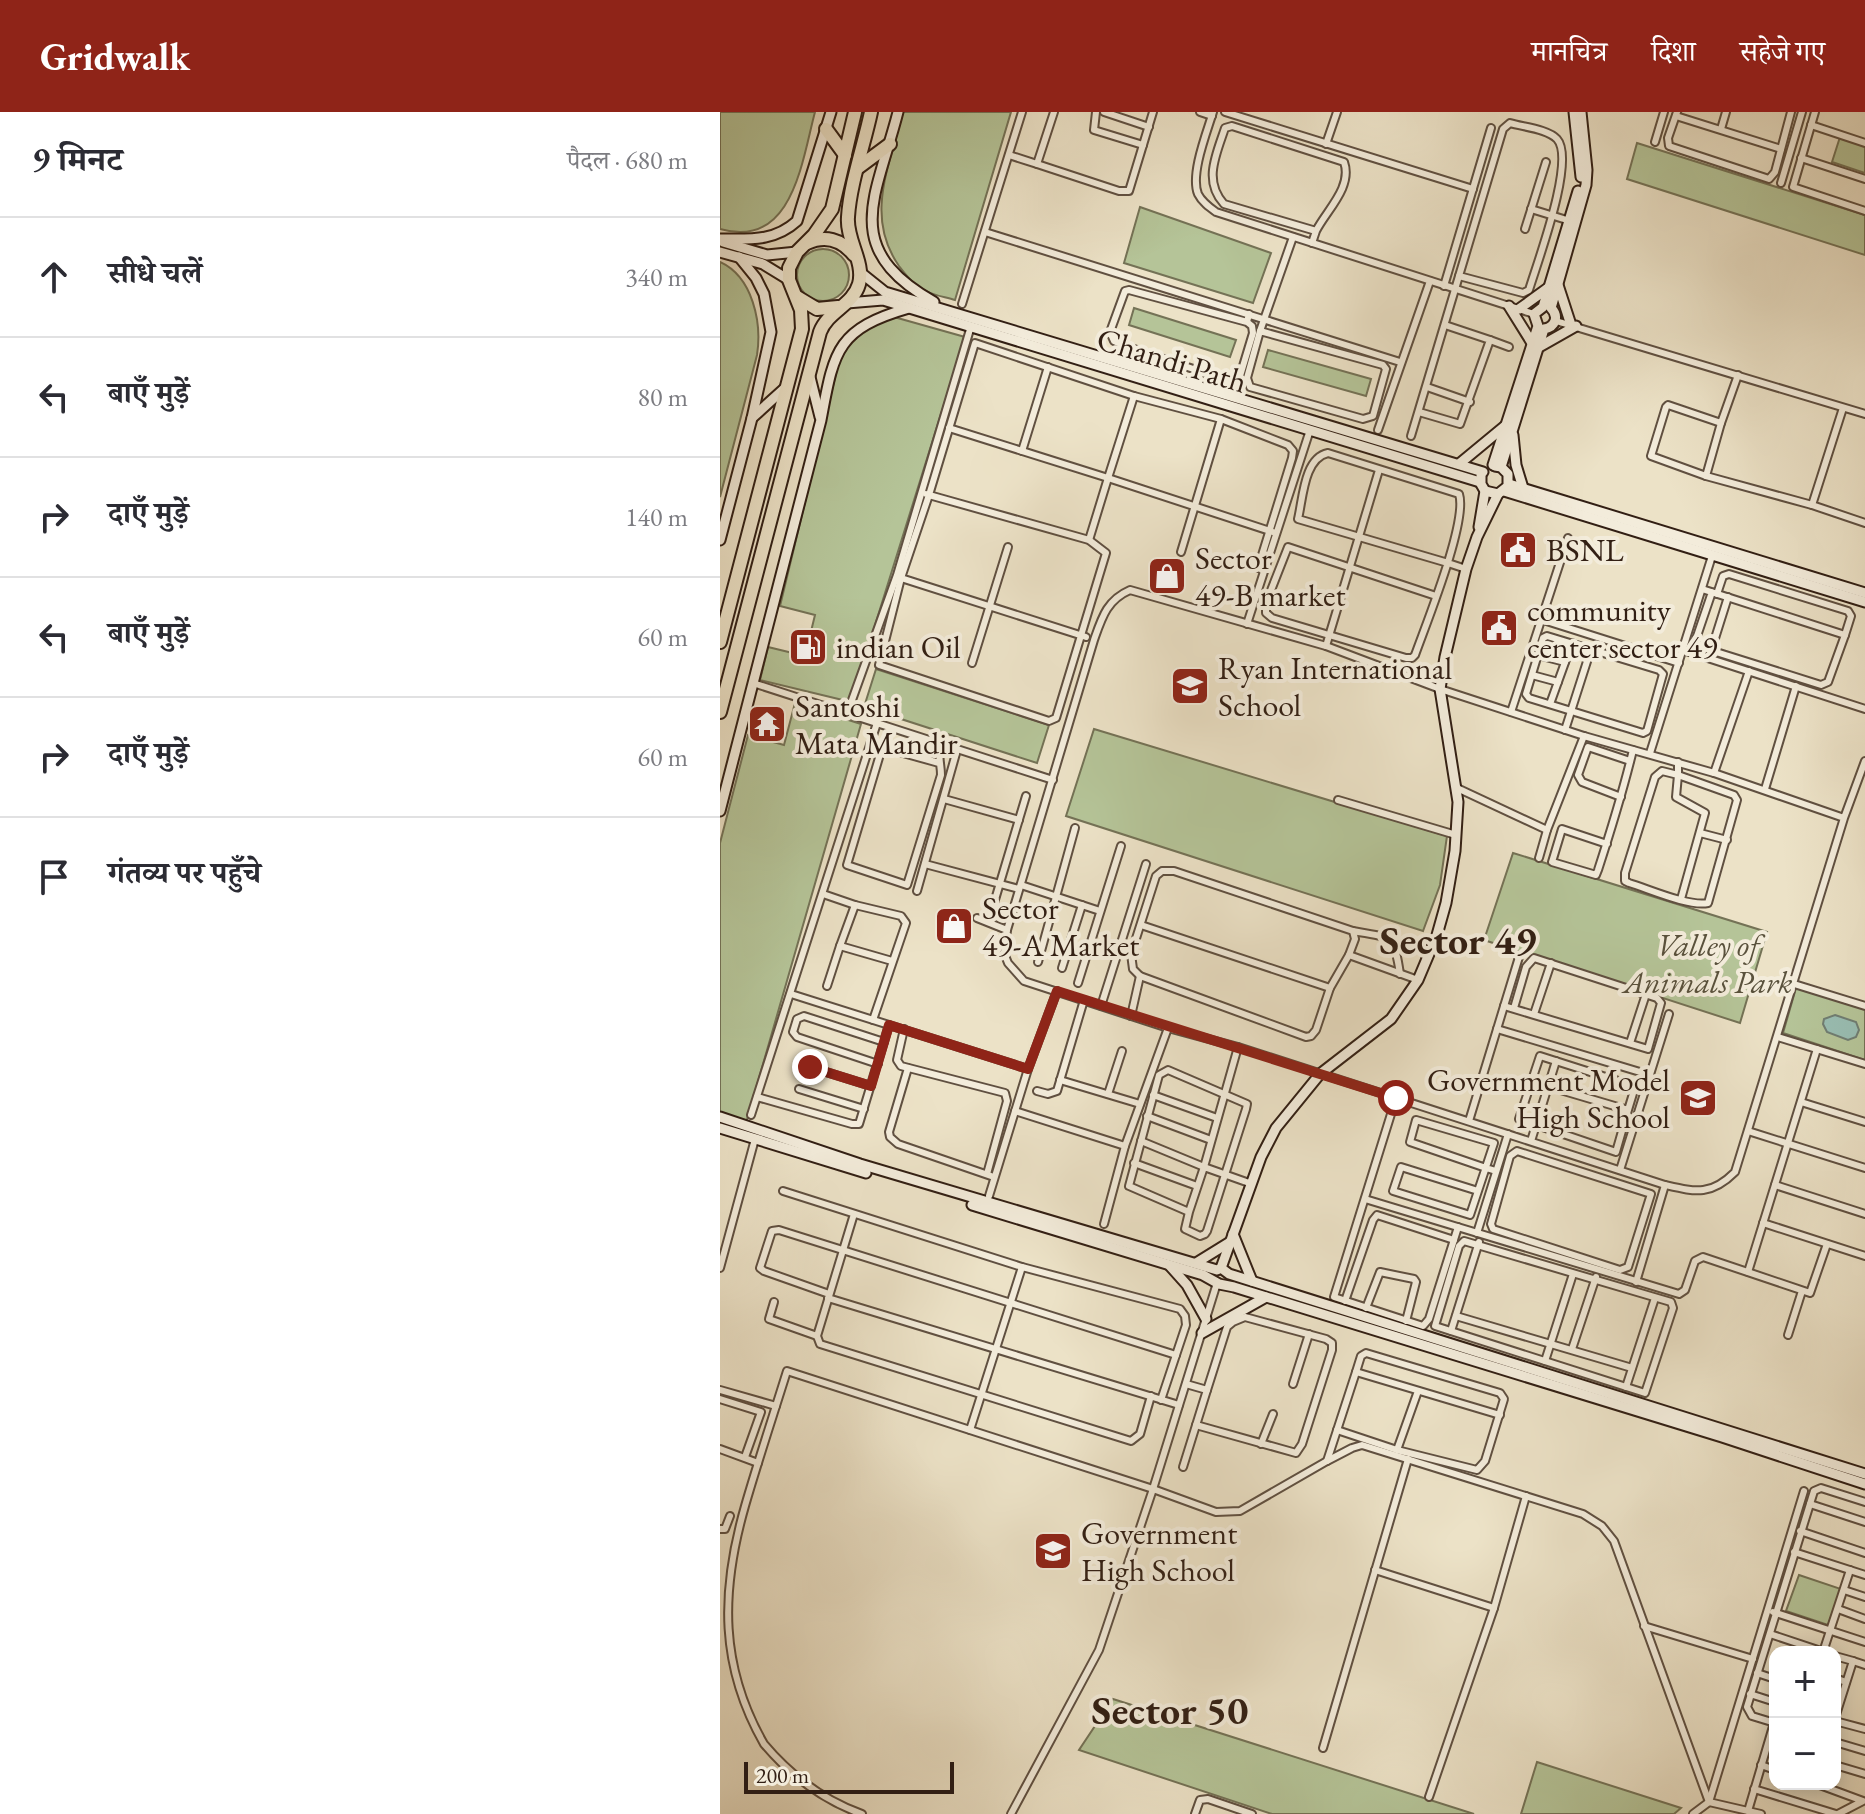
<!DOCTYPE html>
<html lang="hi">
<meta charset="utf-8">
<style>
:root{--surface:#fff;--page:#f2f2f3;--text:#2b2b33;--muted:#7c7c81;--line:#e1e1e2;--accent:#8f2418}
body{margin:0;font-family:"EB Garamond","Noto Serif Devanagari",serif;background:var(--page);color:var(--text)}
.controls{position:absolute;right:24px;bottom:24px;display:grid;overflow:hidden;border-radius:16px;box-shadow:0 4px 20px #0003}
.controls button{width:72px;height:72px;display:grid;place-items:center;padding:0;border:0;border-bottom:2px solid var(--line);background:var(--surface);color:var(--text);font:40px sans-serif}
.scale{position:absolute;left:24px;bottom:20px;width:210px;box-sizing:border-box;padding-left:8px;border:4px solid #321f14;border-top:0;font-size:22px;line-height:28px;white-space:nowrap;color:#321f14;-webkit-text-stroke:6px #f3ecdb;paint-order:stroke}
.stop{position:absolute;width:24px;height:24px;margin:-18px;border:6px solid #8f2418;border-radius:50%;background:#fff}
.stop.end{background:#8f2418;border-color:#fff;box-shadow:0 2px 8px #0008}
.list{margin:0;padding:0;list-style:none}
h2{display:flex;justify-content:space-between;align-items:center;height:104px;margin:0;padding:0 32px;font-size:34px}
h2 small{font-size:26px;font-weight:400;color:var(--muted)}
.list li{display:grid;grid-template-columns:52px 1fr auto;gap:24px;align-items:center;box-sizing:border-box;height:120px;padding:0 32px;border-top:2px solid var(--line)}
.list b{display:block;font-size:30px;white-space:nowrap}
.list em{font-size:26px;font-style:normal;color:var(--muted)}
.icon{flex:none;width:44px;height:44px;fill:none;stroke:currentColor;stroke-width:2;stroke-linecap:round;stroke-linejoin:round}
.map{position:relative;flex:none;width:1145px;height:1702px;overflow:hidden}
header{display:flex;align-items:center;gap:48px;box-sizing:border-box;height:112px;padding:0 40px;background:var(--accent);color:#fff}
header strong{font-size:38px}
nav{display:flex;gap:44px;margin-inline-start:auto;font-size:28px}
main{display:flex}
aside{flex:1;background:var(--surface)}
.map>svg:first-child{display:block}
</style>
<header>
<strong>Gridwalk</strong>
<nav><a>मानचित्र</a><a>दिशा</a><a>सहेजे गए</a></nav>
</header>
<main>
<aside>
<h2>9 मिनट<small>पैदल · 680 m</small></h2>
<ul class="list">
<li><svg class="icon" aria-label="ahead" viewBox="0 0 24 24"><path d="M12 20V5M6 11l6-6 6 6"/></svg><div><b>सीधे चलें</b></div><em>340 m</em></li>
<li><svg class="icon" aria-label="left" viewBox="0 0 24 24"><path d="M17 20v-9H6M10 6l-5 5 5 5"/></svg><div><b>बाएँ मुड़ें</b></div><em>80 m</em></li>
<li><svg class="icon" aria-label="right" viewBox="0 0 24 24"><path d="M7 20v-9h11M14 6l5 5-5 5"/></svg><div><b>दाएँ मुड़ें</b></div><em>140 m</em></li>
<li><svg class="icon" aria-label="left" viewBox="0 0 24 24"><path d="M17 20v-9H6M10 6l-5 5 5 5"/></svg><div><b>बाएँ मुड़ें</b></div><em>60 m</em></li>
<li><svg class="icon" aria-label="right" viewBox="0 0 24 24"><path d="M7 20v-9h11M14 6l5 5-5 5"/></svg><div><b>दाएँ मुड़ें</b></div><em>60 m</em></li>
<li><svg class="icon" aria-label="arrive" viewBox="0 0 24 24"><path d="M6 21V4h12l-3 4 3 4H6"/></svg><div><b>गंतव्य पर पहुँचे</b></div></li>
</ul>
</aside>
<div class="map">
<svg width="1145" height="1702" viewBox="0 0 1145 1702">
<rect width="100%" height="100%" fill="#ece2c7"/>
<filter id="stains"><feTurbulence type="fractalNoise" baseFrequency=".0025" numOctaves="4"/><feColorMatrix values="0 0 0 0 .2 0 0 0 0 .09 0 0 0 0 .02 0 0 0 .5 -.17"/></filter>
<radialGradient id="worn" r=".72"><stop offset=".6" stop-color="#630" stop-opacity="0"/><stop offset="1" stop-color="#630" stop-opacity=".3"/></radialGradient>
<g fill="#b5c498" stroke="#747256" stroke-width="2">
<path d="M0,0H95C82,48 73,138 0,117Z"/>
<path d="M183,0H291L235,188C226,185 215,184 206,179C195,175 186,163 179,154C144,104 170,53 183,0Z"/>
<path d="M1120,25L1145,34V61L1112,50Z"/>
<path d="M917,31L1145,103V143L907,67Z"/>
<path d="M420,95L551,141L533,191L404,151Z"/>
<circle cx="103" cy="163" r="26"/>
<path d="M0,150C33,165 42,211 37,243L0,385Z"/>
<path d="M414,196L516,228L510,245L409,213Z"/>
<path d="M174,205L245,225L131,590L40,568L48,535L85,544L95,503L60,494L121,241C135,223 153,211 174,205Z"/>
<path d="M548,238L651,267L646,284L543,255Z"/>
<path d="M156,557L329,613L317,651L144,595Z"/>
<path d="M75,591L141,612L26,1011L0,1002V731L28,623L64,633Z"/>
<path d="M374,617L727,724L720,773L703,819L346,704Z"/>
<path d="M793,741L1047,820L1020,911L764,828Z"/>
<path d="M1076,876L1145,897V948L1063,921Z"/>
<path d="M1079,1463L1121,1477L1108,1513L1066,1499Z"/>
<path d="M393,1587L754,1702H552L359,1638Z"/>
<path d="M817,1650L961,1696L954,1702H801Z"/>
</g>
<path fill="#99beb3" stroke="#707e73" stroke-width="2" d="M1115,903L1136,910L1139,918L1136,925L1128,928L1107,920L1103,912L1104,907Z"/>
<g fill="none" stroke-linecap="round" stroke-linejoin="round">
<g stroke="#605041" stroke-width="10">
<g id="street">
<path d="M376,0L374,18L423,33"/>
<path d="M384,0L429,15"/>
<path d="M480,0L492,4"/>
<path d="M493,0C487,20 470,62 478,82C482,90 489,95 496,100L814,202"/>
<path d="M505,0L753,77"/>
<path d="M957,0L948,26L949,34L1049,67L1055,60L1071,0"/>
<path d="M1095,0L1073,75L1145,99"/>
<path d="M956,4L1061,37"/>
<path d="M790,11C803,15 828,17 837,27C856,48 817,151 809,178L803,181L739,164L783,17Z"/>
<path d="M1091,13L1145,31"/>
<path d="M1001,17L1006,0"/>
<path d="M935,30L944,0"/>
<path d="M606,32L617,0"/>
<path d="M289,43L317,52L334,0"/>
<path d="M1081,46L1145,67"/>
<path d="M317,52L399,79H409L433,0"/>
<path d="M1061,71L1082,0"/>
<path d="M811,97L850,109"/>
<path d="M805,117L826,50"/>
<path d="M265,120L680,250"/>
<path d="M592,131L596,119L504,92C483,69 496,43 505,16L512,14L624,50C633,75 606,99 596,119"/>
<path d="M724,174L771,16"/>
<path d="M242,192L302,0"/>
<path d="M836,209L1145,302"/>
<path d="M527,210L409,178L405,179L390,220L394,229L405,234L509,269L520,264L533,221L532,214L527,210L529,202"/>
<path d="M540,219L663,253L666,257L653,304L643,307L530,275L527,266Z"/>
<path d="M540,219L573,125"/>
<path d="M770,228L789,235"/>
<path d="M1018,263L1001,311L948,293L946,295L931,344L986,364L1092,393"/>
<path d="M707,275L750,290"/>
<path d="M1123,296L1092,393L1145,411"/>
<path d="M699,300L740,312L770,228L725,213"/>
<path d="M229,316L388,366L414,284L501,307L568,333L573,339L572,346L538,456"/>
<path d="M658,318L710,169"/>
<path d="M691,324L739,164"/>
<path d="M302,339L328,255"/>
<path d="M986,364L1001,311"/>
<path d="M206,382L209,383L181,466L366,525"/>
<path d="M369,428L388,366L556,421"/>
<path d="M461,440L501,307"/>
<path d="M181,466L159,553L329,609L336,606L386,441L369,428L209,383L255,231L414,284"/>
<path d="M982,477L1125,523L1108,570L1101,573L977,534L975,530L992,480"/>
<path d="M997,482L1003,464L1009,462L1128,499L1131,504L1125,523"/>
<path d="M716,484L568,435L546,491V501L552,506L686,546H692L695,543C706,512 748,409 739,382L608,341C584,346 583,386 578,407L728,451L746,457"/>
<path d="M820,507L959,551"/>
<path d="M527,512L590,318"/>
<path d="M827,524L939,558L943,562L927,619L923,621L809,586L806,582L823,526Z"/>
<path d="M606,534L659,358"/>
<path d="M963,538L1145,597"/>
<path d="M991,539L1008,485"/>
<path d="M818,543L845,550"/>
<path d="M252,551L288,435"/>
<path d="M812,563L838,570"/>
<path d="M33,571L333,668"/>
<path d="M830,592L852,531"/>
<path d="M791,600L848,426"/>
<path d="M127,602L177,463L251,214"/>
<path d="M845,618L871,537"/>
<path d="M930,641L992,444"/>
<path d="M958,650V663L942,659L935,665L905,761V769L909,771C929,777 969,795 988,791L1017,688L1014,683L958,663L956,685L985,701L961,787"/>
<path d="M219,651L165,636L161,639L127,753L187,773L221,663C221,651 217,645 222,633"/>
<path d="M994,661L1029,559"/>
<path d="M737,676L827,718"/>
<path d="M1045,677L1076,574"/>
<path d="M901,685L862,670L858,663L868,635L910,649"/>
<path d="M224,687L299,708"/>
<path d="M618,688L736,723"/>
<path d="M1124,706L994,661L864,624L720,577L606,534L410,478C387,488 382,505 374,528L287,818L284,841L288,851L304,869L448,916L518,935L945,1073C976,1080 991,1084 1015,1060L1124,706L1145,649"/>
<path d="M980,721L1007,728"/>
<path d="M887,732L842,717L832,750L876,763L878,758C891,718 903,679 913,638"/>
<path d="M819,746L827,718L864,624"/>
<path d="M205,752L299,777"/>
<path d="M442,759H454L633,819L635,827L629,843L610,876L596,918L591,924L586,925L420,864L413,857L411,842L436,764Z"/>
<path d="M301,773L380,799"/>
<path d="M197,779L237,638"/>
<path d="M103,782L135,793L181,804L186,811L153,908"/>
<path d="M135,793L120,834L172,849"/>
<path d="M271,801L306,684"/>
<path d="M257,806L287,818"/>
<path d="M421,813L610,876"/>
<path d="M633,819C671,826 674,821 680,862"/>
<path d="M629,843L698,868"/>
<path d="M318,850L355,716"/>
<path d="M342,856L362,793"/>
<path d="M358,871L401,734"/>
<path d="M1074,872L1145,894"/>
<path d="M107,874L120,834"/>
<path d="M71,882L308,957"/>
<path d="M381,894L426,752"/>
<path d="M784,894L928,937L941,891L937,886L814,846L806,855L794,896"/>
<path d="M814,902L831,851"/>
<path d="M411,904L420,864"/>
<path d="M184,917L177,948L181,954L285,981L287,989L267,1062"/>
<path d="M777,917L930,963"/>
<path d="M1058,925L1145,952"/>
<path d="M910,931L926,882"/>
<path d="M158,952L77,925L73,920L77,907L84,904L164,930"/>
<path d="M90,955L151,974"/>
<path d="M188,956L169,1020L170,1025L178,1032L271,1064"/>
<path d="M340,968L420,992"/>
<path d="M827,974L908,998L896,1040L799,1007L820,944L911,973L915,975L908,998"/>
<path d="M79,977L144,997"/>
<path d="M317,979L328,982L337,979L364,888"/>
<path d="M388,982L402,939"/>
<path d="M433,983L497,1006"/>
<path d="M37,985L132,1012H139L169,913"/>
<path d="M676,986L614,1185L703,1214L709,1207L738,1115"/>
<path d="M1081,990L1145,1010"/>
<path d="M295,999L405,1034"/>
<path d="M31,1003L157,611"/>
<path d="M427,1004L491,1028"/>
<path d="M749,1009L799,845"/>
<path d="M1028,1019L1145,1056"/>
<path d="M421,1029L484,1055L518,935"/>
<path d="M811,1029L836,949"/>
<path d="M797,1039L931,1082L908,1155L900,1158L773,1117L771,1112L790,1044Z"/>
<path d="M414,1051L477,1074"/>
<path d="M900,1058L949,902"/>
<path d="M1055,1073L1145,1102"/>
<path d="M63,1079L302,1155L460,1197L465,1204L466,1213L441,1288"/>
<path d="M758,1079L750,1103L673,1079L681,1055L758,1079L774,1031L696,1008L690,1030L766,1056L776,1059"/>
<path d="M269,1084L308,957L337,879"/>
<path d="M645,1087L959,1182L965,1178L975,1149L983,1145L1090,1181L1107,1132"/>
<path d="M469,1100L465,1117L480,1124L485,1122L487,1119L526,997L527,992L448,958L439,963L409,1074L469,1100L484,1055L532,1072"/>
<path d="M134,1102L97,1224L100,1232L411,1329L420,1322L431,1284"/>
<path d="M1043,1111L1145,1144"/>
<path d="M384,1112L405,1034L448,916"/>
<path d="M757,1121L788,1022"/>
<path d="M744,1129L951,1190L953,1196L925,1281L715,1214L739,1134Z"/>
<path d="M0,1156L35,1027"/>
<path d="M1028,1160L1097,937"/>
<path d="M916,1170L945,1073"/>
<path d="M109,1182L44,1159L40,1156L52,1119L59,1118L456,1243"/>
<path d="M108,1186L459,1293"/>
<path d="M625,1189L653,1108L657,1103L734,1128"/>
<path d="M54,1190L49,1207L97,1224"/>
<path d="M646,1196L660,1160L694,1167L696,1170L686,1209"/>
<path d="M736,1204L912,1256"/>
<path d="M731,1219L759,1130"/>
<path d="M1068,1223L1082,1179"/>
<path d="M852,1237L876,1165"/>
<path d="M825,1249L853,1162"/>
<path d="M573,1272L589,1222"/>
<path d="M906,1275L935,1186"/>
<path d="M0,1278L56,1294"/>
<path d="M0,1287L41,1300L25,1345"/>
<path d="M476,1313L576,1341L582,1332L612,1238V1231L606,1227L525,1205L513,1210L507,1215L487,1278"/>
<path d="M250,1318L302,1155"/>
<path d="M617,1318L677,1338L757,1358L765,1349L784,1287L780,1281L646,1241L641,1244L636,1260"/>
<path d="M541,1332L553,1302"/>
<path d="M0,1337L38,1351"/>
<path d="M677,1338L698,1279"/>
<path d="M607,1349L636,1260L780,1303"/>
<path d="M463,1355L487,1278L466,1272"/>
<path d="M1090,1392L1145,1410"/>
<path d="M0,1417H5L10,1404"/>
<path d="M1080,1419L1145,1441"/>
<path d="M1074,1440L1145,1463"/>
<path d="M655,1458L774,1496"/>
<path d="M1124,1478L1145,1485"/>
<path d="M1118,1497L1145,1507"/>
<path d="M1053,1500L1145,1530"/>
<path d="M924,1514L1033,1547"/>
<path d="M1050,1522L1104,1540"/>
<path d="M1103,1540L1130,1458"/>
<path d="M1115,1544L1133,1549L1115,1606"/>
<path d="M1133,1549L1145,1553"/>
<path d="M1037,1561L1055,1567"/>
<path d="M1115,1566L1126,1570"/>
<path d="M1030,1582L1055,1590"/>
<path d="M1115,1609L1145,1617"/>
<path d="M1055,1611L1032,1604L1027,1595L1094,1379L1101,1376L1145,1390"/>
<path d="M1115,1630L1145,1639"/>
<path d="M603,1636L688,1347"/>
<path d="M1041,1653L1055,1658"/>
<path d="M1115,1653L1145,1662"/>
<path d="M1097,1672L1143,1689L1118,1702"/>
<path d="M1034,1677L1116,1702"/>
<path d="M709,1685L774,1496L806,1384"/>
<path d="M989,1690L1041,1702"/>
<path d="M1028,1699L1054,1611"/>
<path d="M142,1702C103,1688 71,1664 44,1632C0,1555 0,1481 25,1394C38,1349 53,1304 67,1259L433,1377L496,1400L520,1399L607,1349L632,1336L642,1333L863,1402L882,1414L894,1429L989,1690"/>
<path d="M291,1702L379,1538L433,1377L497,1171"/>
<path d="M475,1702L480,1688L488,1687L532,1702"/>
<path d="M973,1702L989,1690L1084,1379"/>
</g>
</g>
<g stroke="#321f14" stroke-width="13">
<g id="secondary">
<path d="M178,0C156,86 119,136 214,190"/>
<path d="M854,0L861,65"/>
<path d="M0,127C29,127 54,130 77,109L111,0"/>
<path d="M3,130L47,143L77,140"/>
<path d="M0,140L43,152L69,168"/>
<path d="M140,160L165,180L763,360"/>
<path d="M838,173L851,213"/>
<path d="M127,191L163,188L760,370"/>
<path d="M789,194L812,231"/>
<path d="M799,197L828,176"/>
<path d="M819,235L856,214"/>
<path d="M90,265L100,305"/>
<path d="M32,306L65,276"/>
<path d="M793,323L796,353L803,376"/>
<path d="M739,352L785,314"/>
<path d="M773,353L818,214L814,202L823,195L858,79"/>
<path d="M781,355L824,217C836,215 839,204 831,196L866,73L867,58L861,0"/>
<path d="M789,372L1145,481"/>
<path d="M765,379L778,382L788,374V362L781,355L775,354"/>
<path d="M784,379L1145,490"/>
<path d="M759,415L765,379L761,372V364"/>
<path d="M0,428L32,306L51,220L44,182L36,166L19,145"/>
<path d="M0,699L101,308C114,239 116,217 189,196"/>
<path d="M0,1005L140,1052L497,1158L501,1156L541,1045L556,1016L600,962L671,907L698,868L717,823L726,791L735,739L738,690L720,577L725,545L746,457L757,425L778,382"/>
<path d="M0,1016L146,1061"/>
<path d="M252,1093L483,1163L499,1172L514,1175L1002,1325L1145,1372"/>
<path d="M513,1122L532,1169"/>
<path d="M476,1151L510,1130"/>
<path d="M450,1154L467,1173L486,1207"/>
<path d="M501,1156L509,1162L1145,1362"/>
<path d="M482,1221L546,1185"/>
</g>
</g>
<g stroke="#321f14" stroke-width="16">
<g id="highway">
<path d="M106,17L125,43"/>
<path d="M139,55L170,32"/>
<path d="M87,131C105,123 121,127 134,143"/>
<path d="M77,185L97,197L118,195"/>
<path d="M0,530L82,217L81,198L69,168V156L77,140L94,123L112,97L135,0"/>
<path d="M0,600L100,220C108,199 133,193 139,172C145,150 126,128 128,105C130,72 144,33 151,0"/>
</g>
</g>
<use href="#street" stroke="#f3ecdb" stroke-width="6"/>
<use href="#secondary" stroke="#f3ecdb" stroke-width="9"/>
<use href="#highway" stroke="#ece2c7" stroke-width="12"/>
</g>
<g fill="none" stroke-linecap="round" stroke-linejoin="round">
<path stroke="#8f2418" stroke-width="10" d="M90,955L151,974L169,913L308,957L337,879L676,986"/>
</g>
<defs>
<g id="civic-square" transform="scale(2)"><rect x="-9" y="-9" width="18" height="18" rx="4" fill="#8f2418" stroke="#f3ecdb"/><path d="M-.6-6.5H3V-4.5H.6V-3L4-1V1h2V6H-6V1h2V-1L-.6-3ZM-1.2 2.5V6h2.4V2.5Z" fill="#fff"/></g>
<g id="shop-square" transform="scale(2)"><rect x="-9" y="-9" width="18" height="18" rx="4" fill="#8f2418" stroke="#f3ecdb"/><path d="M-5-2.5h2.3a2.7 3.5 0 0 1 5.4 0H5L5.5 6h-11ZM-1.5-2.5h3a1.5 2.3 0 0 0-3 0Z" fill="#fff"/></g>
<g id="fuel-square" transform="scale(2)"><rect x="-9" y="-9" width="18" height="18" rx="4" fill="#8f2418" stroke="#f3ecdb"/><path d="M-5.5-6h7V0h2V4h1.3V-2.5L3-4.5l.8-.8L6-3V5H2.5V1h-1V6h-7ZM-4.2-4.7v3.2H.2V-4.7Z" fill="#fff"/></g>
<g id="school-square" transform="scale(2)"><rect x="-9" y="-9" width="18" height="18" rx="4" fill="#8f2418" stroke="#f3ecdb"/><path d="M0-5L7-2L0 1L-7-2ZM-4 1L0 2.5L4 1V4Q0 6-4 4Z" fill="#fff"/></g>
<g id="temple-square" transform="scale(2)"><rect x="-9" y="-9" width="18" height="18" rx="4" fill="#8f2418" stroke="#f3ecdb"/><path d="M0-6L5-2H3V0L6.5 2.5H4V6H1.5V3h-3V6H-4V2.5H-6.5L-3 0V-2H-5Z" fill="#fff"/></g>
</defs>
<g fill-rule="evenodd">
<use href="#civic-square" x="798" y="438"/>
<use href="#shop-square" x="447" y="464"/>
<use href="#civic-square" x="779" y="516"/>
<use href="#fuel-square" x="88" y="535"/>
<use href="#school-square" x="470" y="574"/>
<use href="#temple-square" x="47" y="612"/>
<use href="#shop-square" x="234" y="814"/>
<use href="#school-square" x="978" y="986"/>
<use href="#school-square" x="333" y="1439"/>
</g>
<g text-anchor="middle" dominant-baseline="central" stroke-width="8" stroke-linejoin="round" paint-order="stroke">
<g font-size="32" fill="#321f14" stroke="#f3ecdb">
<text transform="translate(452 248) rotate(17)">Chandi Path</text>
</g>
<g font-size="32" fill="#321f14" stroke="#f3ecdb" text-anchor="start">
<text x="826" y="438">BSNL</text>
<text x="475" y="446">Sector<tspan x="475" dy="37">49-B market</tspan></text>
<text x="807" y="498">community<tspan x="807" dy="37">center sector 49</tspan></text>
<text x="116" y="535">indian Oil</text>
<text x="498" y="556">Ryan International<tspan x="498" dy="37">School</tspan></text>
<text x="75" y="594">Santoshi<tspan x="75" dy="37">Mata Mandir</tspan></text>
<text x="262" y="796">Sector<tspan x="262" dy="37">49-A Market</tspan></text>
<text x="950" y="968" text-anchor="end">Government Model<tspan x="950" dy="37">High School</tspan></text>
<text x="361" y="1421">Government<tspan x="361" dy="37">High School</tspan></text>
</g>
<g font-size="32" font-style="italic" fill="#59513c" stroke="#f3ecdb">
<text x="988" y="833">Valley of<tspan x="988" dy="37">Animals Park</tspan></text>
</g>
<g font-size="40" font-weight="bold" fill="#321f14" stroke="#f3ecdb">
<text x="738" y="828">Sector 49</text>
<text x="450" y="1598">Sector 50</text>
</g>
</g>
<rect width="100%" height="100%" filter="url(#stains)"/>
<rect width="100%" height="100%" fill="url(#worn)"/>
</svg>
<div class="controls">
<button>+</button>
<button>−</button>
</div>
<div class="scale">200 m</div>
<div class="stop" style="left:676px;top:986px"></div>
<div class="stop end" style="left:90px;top:955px"></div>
</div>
</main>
